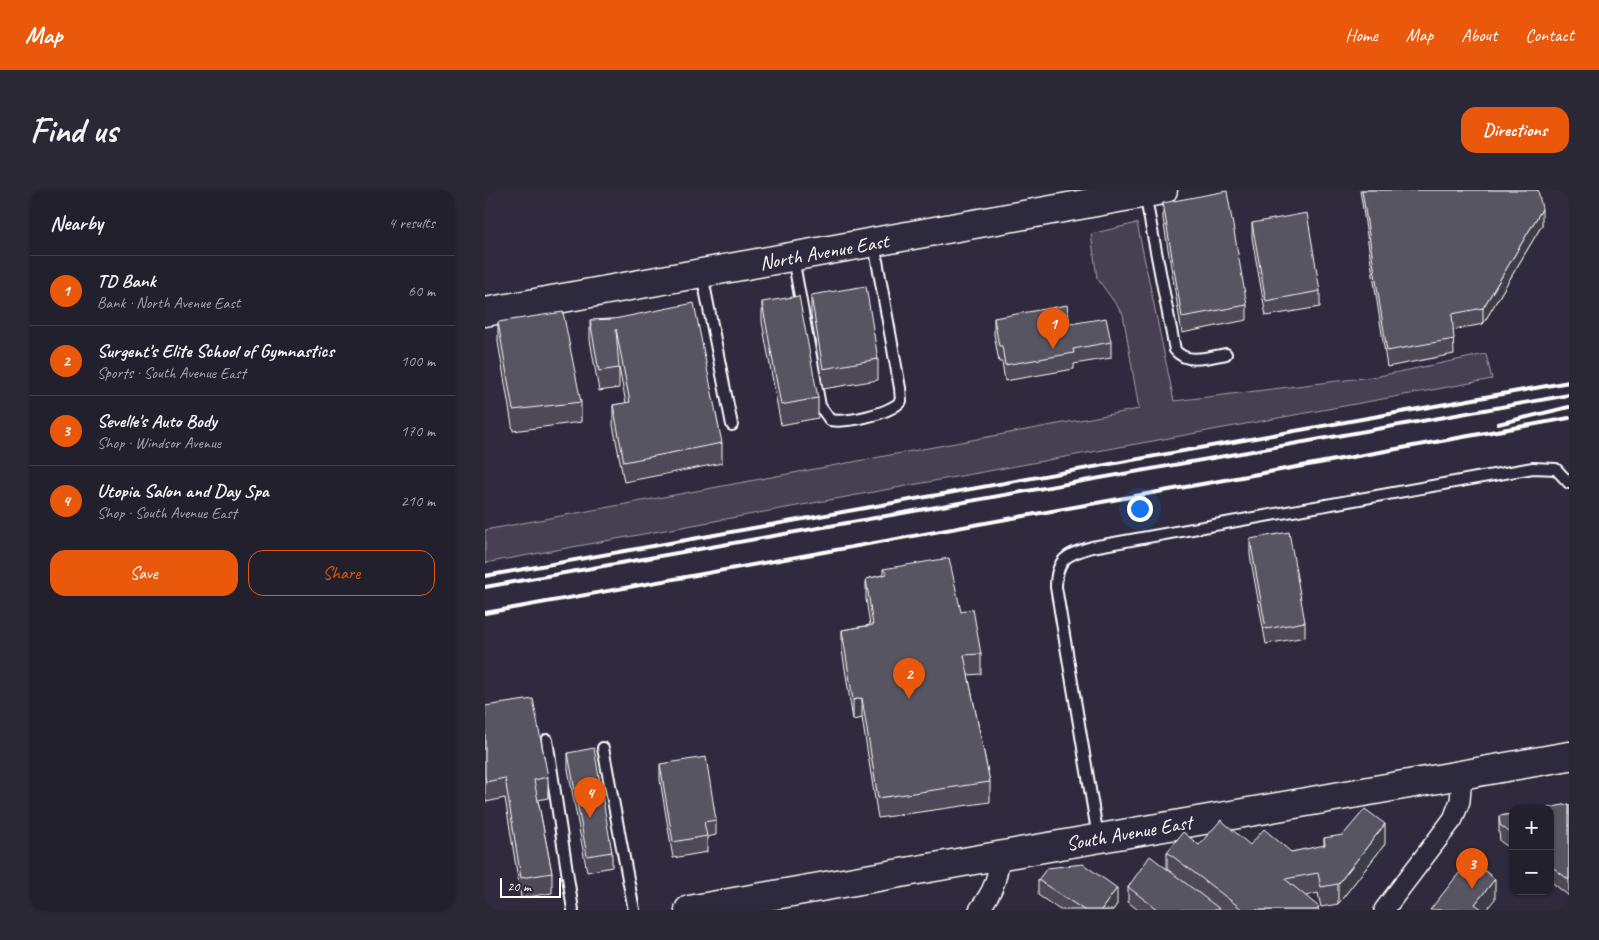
<!DOCTYPE html>
<meta charset="utf-8">
<style>
:root{--surface:#23202e;--page:#2b2836;--text:#f1f3f6;--muted:#a3a3aa;--line:#403e4a;--accent:#ea580c}
body{margin:0;font-family:Caveat,sans-serif;background:var(--page);color:var(--text)}
.controls{position:absolute;right:15px;bottom:15px;display:grid;overflow:hidden;border-radius:10px;box-shadow:0 1px 4px #0004}
.controls button{width:45px;height:45px;display:grid;place-items:center;padding:0;border:0;border-bottom:1px solid var(--line);background:var(--surface);color:var(--text);font:25px sans-serif}
.scale{position:absolute;left:15px;bottom:12px;width:61px;box-sizing:border-box;padding-left:5px;border:2px solid #fff;border-top:0;font-size:14px;line-height:18px;white-space:nowrap;color:#fff;-webkit-text-stroke:4px #2f2a3d;paint-order:stroke}
.you{position:absolute;left:654px;top:318px;width:18px;height:18px;margin:-12px;border:4px solid #fff;border-radius:50%;background:#1a73e8;box-shadow:0 0 0 8px #1a73e833}
.badge{display:grid;place-items:center;width:32px;height:32px;border-radius:50%;background:var(--accent);color:#fff;font-size:16px;font-weight:700}
.pin{position:absolute;translate:-50% -41px;filter:drop-shadow(0 1px 2px #0008)}
.pin::after{content:'';position:absolute;top:26px;width:18px;height:15px;background:inherit;clip-path:polygon(0 0,100% 0,50% 100%)}
.list{margin:0;padding:0;list-style:none}
h2{display:flex;justify-content:space-between;align-items:center;height:65px;margin:0;padding:0 20px;font-size:21px}
h2 small{font-size:16px;font-weight:400;color:var(--muted)}
.list li{display:grid;grid-template-columns:32px 1fr auto;gap:15px;align-items:center;box-sizing:border-box;height:70px;padding:0 20px;border-top:1px solid var(--line)}
.list b{display:block;font-size:19px;white-space:nowrap}
.list p{margin:0;font-size:16px;white-space:nowrap;color:var(--muted)}
.list em{font-size:16px;font-style:normal;color:var(--muted)}
.actions{display:flex;gap:10px;padding:15px 20px}
.actions a{flex:1;padding:11px 0;border:1px solid var(--accent);border-radius:15px;text-align:center;font-size:18px;color:var(--accent)}
.actions .main{background:var(--accent);color:#fff}
.map{position:relative;flex:none;width:1084px;height:720px;overflow:hidden;border-radius:15px}
header{display:flex;align-items:center;gap:30px;box-sizing:border-box;height:70px;padding:0 25px;background:var(--accent);color:#fff}
header strong{font-size:24px}
nav{display:flex;gap:28px;margin-inline-start:auto;font-size:18px}
.intro{display:flex;align-items:center;justify-content:space-between;box-sizing:border-box;height:120px;padding:0 30px}
h1{margin:0;font-size:35px}
.button{padding:12px 22px;border-radius:15px;background:var(--accent);color:#fff;font-size:18px;font-weight:700}
main{display:flex;gap:30px;padding:0 30px}
aside{flex:1;background:var(--surface);border-radius:15px;box-shadow:0 1px 4px #0004}
.map>svg:first-child{display:block}
</style>
<header>
<strong>Map</strong>
<nav><a>Home</a><a>Map</a><a>About</a><a>Contact</a></nav>
</header>
<div class="intro"><h1>Find us</h1><a class="button">Directions</a></div>
<main>
<aside>
<h2>Nearby<small>4 results</small></h2>
<ul class="list">
<li><span class="badge">1</span><div><b>TD Bank</b><p>Bank · North Avenue East</p></div><em>60 m</em></li>
<li><span class="badge">2</span><div><b>Surgent's Elite School of Gymnastics</b><p>Sports · South Avenue East</p></div><em>100 m</em></li>
<li><span class="badge">3</span><div><b>Sevelle's Auto Body</b><p>Shop · Windsor Avenue</p></div><em>170 m</em></li>
<li><span class="badge">4</span><div><b>Utopia Salon and Day Spa</b><p>Shop · South Avenue East</p></div><em>210 m</em></li>
</ul>
<div class="actions"><a class="main">Save</a><a>Share</a></div>
</aside>
<div class="map">
<svg width="1084" height="720" viewBox="0 0 1084 720">
<rect width="100%" height="100%" fill="#2f2a3d"/>
<filter id="ink" filterUnits="userSpaceOnUse"><feTurbulence type="fractalNoise" baseFrequency=".02" numOctaves="2"/><feDisplacementMap in="SourceGraphic" scale="10" xChannelSelector="R" yChannelSelector="G"/><feConvolveMatrix kernelMatrix="1 2 1 2 8 2 1 2 1" color-interpolation-filters="sRGB"/></filter>
<g filter="url(#ink)">
<path fill="#464152" stroke="#a2a0a8" d="M652,33L689,211L894,186L1001,164L1007,189L0,373V340L654,219L638,124L612,88L606,44Z"/>
<g fill="none" stroke-linecap="round" stroke-linejoin="round">
<g stroke="#fff" stroke-width="14">
<g id="service">
<path d="M660,4L690,160C702,175 724,167 741,164"/>
<path d="M308,68L335,216L345,230C362,233 404,224 416,211L415,198L389,54"/>
<path d="M217,84L247,235"/>
<path d="M62,550L88,720"/>
<path d="M118,558L149,720"/>
<path d="M613,647L571,397C571,369 582,364 607,357L1048,278L1071,279L1084,293"/>
</g>
</g>
<g stroke="#fff" stroke-width="22">
<g id="minor">
<path d="M494,720C509,700 512,690 515,665"/>
<path d="M899,720L968,629L975,611L977,585"/>
</g>
</g>
<g stroke="#fff" stroke-width="31">
<g id="secondary">
<path d="M0,122L678,0"/>
<path d="M204,720L1084,566"/>
</g>
</g>
<use href="#service" stroke="#2f2a3d" stroke-width="10"/>
<use href="#minor" stroke="#2f2a3d" stroke-width="19"/>
<use href="#secondary" stroke="#2f2a3d" stroke-width="28"/>
<g stroke="#fff" stroke-width="4">
<path d="M1013,234L1084,217"/>
<path d="M0,386L1084,192"/>
<path d="M0,397L1084,205"/>
<path d="M0,423L1084,228"/>
</g>
</g>
<g fill="#4d4956" stroke="#fff">
<path d="M875,0H1053L1057,35L998,134L968,140L969,164L902,177Z"/>
<path d="M678,13L762,115V130L697,143L678,29Z"/>
<path d="M767,33L835,101V117L781,126L767,48Z"/>
<path d="M326,105L393,169V190L338,199L326,125Z"/>
<path d="M277,112L333,208V228L296,235L277,132Z"/>
<path d="M509,128L585,134L626,152V168L589,174V179L520,191L517,172H514L509,144Z"/>
<path d="M129,129L237,253V273L139,292L128,235V215L141,213L134,178V198L114,201L105,150V130Z"/>
<path d="M13,132L96,212V232L28,241L13,152Z"/>
<path d="M765,349L820,432V447L781,454L765,365Z"/>
<path d="M398,379L476,422L496,464V484L483,485L505,592V612L393,628L377,528L368,530L357,460V440L385,435L381,409V389L398,385Z"/>
<path d="M0,516L63,587V608L53,610L67,683V703L36,708L20,608L1,612L0,606Z"/>
<path d="M83,563L127,662V677L102,682L83,579Z"/>
<path d="M175,574L231,630V645L222,647V662L188,668L175,590Z"/>
<path d="M1084,614V706L1065,691V619Z"/>
<path d="M1028,624V661L1015,651L1014,642V626Z"/>
<path d="M839,648L900,654L853,714L836,717L833,703L821,706L834,720H653L643,712V697L682,679V662L714,655H765L806,662L839,656Z"/>
<path d="M553,690L632,714L628,720H575L553,705Z"/>
</g>
<g fill="#3e3c46" stroke="#fff">
<path d="M1057,19V35L998,134V118Z"/>
<path d="M377,508V528L368,530V510Z"/>
<path d="M900,634V654L853,714V694Z"/>
<path d="M1010,689V709L1001,720H990V714Z"/>
<path d="M632,698V714L628,720H616Z"/>
</g>
<g fill="#595564" stroke="#fff">
<path d="M877,0H1053L1057,19L998,118L967,124L969,149L902,161Z"/>
<path d="M742,1L762,115L697,127L678,13Z"/>
<path d="M822,23L835,101L781,111L767,33Z"/>
<path d="M381,96L393,169L338,179L326,105Z"/>
<path d="M314,106L333,208L296,215L277,112Z"/>
<path d="M209,113L237,253L139,272L128,215L145,212L131,139L134,178L114,181L105,130L129,129Z"/>
<path d="M582,115L585,134L621,128L626,152L588,159L589,163L520,175L517,156H514L509,128Z"/>
<path d="M78,122L96,212L28,220L13,132Z"/>
<path d="M804,342L820,432L781,439L765,349Z"/>
<path d="M464,368L476,422L488,419L496,464L479,465L505,592L393,608L377,508L368,510L357,440L388,435L381,389L402,384L398,379Z"/>
<path d="M48,509L63,587L49,590L67,683L36,688L20,588L1,592L0,586V516Z"/>
<path d="M109,558L127,662L102,666L83,563Z"/>
<path d="M221,567L231,630L219,632L222,646L188,652L175,574Z"/>
<path d="M1084,614V690L1065,675V619H1056Z"/>
<path d="M880,619L900,634L853,694L836,697L833,683L800,689L834,717L832,720H758L682,662L698,642L714,655L736,630L765,655L779,639L806,662L840,655L839,648L858,645Z"/>
<path d="M1028,624V645L1015,635L1014,626Z"/>
<path d="M665,666L736,720H673L643,697Z"/>
<path d="M985,669L1010,689L990,714L998,720H945Z"/>
<path d="M598,674L632,698L616,720H599L553,690L562,678Z"/>
</g>
</g>
<g text-anchor="middle" dominant-baseline="central" stroke-width="4" stroke-linejoin="round" paint-order="stroke">
<g font-size="20" fill="#fff" stroke="#2f2a3d">
<text transform="translate(339 62) rotate(-10)">North Avenue East</text>
<text transform="translate(644 643) rotate(-10)">South Avenue East</text>
</g>
</g>
</svg>
<div class="controls">
<button>+</button>
<button>−</button>
</div>
<div class="scale">20 m</div>
<div class="you"></div>
<div class="pin badge" style="left:568px;top:159px">1</div>
<div class="pin badge" style="left:424px;top:509px">2</div>
<div class="pin badge" style="left:987px;top:699px">3</div>
<div class="pin badge" style="left:105px;top:628px">4</div>
</div>
</main>
